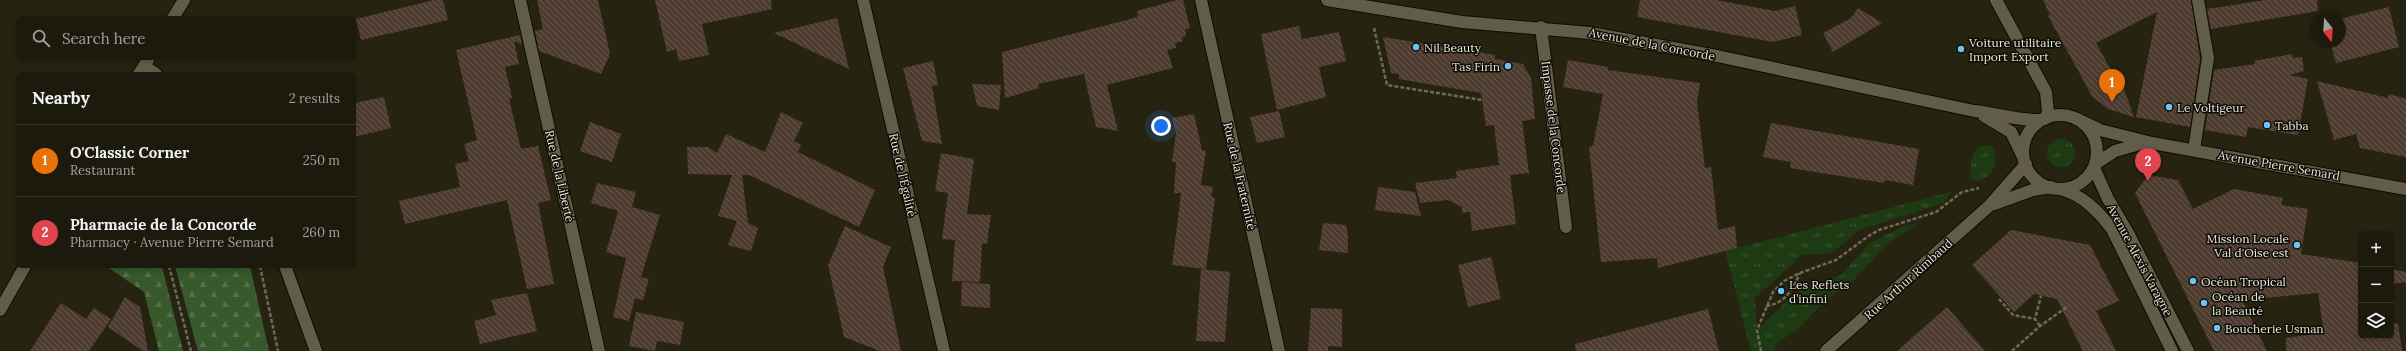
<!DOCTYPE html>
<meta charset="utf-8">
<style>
:root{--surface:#1c1a0c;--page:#29271a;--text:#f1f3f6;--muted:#a0a19d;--line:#3a382d;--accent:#0f766e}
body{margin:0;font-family:Lora,serif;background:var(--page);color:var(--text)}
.controls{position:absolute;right:12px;bottom:12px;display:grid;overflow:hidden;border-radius:6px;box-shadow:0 2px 6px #0003}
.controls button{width:36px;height:36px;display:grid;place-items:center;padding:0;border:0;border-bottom:1px solid var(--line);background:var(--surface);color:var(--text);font:20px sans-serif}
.compass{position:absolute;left:2310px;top:12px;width:36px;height:36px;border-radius:50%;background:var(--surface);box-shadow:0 2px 6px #0003;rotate:163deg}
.you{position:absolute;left:1161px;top:126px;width:14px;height:14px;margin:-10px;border:3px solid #fff;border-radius:50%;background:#1a73e8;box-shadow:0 0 0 6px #1a73e833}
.badge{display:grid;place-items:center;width:26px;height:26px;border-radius:50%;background:var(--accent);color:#fff;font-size:13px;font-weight:700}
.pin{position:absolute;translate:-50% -33px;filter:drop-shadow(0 1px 2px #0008)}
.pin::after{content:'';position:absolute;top:21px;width:14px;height:12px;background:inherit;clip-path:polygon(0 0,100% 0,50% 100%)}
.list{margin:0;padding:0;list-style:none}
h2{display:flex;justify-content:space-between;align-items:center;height:52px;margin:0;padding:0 16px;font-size:17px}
h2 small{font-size:13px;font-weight:400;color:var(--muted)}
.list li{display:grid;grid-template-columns:26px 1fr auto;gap:12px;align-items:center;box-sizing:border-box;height:72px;padding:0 16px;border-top:1px solid var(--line)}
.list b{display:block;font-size:15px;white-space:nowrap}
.list p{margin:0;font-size:13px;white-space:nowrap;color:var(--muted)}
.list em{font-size:13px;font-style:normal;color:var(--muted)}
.icon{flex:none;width:22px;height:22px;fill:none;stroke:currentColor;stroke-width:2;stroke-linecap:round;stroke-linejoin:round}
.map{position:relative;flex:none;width:2406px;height:351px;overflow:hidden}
.search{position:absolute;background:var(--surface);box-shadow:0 2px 6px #0003;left:16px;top:16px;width:340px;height:44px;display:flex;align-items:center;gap:10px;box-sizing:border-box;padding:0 14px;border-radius:6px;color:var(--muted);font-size:15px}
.panel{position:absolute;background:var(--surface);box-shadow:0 2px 6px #0003;left:16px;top:72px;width:340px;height:196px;border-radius:6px}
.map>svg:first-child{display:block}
</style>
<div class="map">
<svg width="2406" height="351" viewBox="0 0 2406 351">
<defs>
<pattern id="grass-tufts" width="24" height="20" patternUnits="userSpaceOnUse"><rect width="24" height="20" fill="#1d3a13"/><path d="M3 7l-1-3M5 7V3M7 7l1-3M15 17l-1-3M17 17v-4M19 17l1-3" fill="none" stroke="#3e5635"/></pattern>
<pattern id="forest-firs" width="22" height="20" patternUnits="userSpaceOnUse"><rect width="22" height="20" fill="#37592c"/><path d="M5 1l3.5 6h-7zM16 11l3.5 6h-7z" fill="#54714a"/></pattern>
<pattern id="building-back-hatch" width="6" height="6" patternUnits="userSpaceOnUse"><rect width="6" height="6" fill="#4e3c30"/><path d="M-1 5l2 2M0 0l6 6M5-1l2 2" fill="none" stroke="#68584d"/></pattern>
</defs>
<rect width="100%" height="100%" fill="#262310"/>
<g fill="url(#grass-tufts)">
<circle cx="2061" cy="153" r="14"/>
<path d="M1984,145L1994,147C1994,152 1995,156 1995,161C1995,172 1982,185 1971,179C1970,167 1970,148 1984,145Z"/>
<path d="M1951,192L1944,203L1859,230L1832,253L1802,255L1755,298L1757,330L1795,293L1841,275L1870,243L1902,227L1920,222L1887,244L1854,280L1826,300L1797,330L1778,342L1774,351H1751L1725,251Z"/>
</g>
<g fill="url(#forest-firs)">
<path d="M106,266H162L183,351H159L144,292Z"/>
<path d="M175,266H250L269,351H198Z"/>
</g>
<g fill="url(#building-back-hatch)">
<path d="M434,0H443L448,20L361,40L356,19Z"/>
<path d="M537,0H598L610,54L601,74L539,51L535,31L543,29Z"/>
<path d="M655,0H771L772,9L702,24L709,55L679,61L676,49L667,52Z"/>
<path d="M1177,0H1183L1190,28L1185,29L1186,36L1182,37L1183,41L1175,43L1176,48L1167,50L1173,68L1107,85L1118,131L1096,127L1084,74L1038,84L1039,88L1005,98L1002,52L1138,17L1137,11Z"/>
<path d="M1640,0H1716L1775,11L1795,6L1802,35L1773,42L1637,17Z"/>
<path d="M2043,0H2191L2200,59L2190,127L2136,117L2157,12L2096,43L2115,77L2119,75L2134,117L2108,109L2092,96L2048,16L2050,15Z"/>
<path d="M2265,0H2317L2318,11L2211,29L2207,9Z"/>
<path d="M2389,7L2399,47L2336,63L2330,42H2340V19Z"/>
<path d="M1858,8L1882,23L1833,52L1823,33L1851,18Z"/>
<path d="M837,18L849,69L774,33Z"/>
<path d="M1299,26L1302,39L1339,32L1346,61L1319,67L1326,97L1277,110L1261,34Z"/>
<path d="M520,35L522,45L514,41L519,64L505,67L512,98L509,99L521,149L538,146L551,200L538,203L554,284L527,289L507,200L405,224L399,201L460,187L455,164L469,161L464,144L477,140L456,50Z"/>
<path d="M1383,37L1495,55V59L1523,64L1531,78L1535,119L1522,121L1529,173L1510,175L1516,224L1472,231L1470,212L1462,213V207L1448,200L1420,203L1415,183L1457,178L1456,171L1499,165L1494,125L1486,126L1481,93L1399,79V74L1391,73Z"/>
<path d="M2292,54L2293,58L2302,57L2304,71L2289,75L2308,79L2298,135L2248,127L2246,137L2205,130L2214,70L2255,64L2254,61Z"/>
<path d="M1568,60L1608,67V70L1700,83L1697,102L1705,168L1711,167L1718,230L1735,226L1737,248L1658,268L1657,258L1601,262L1589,147L1593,146L1603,94L1563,87Z"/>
<path d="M933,61L938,85L932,86L942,144L922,141L903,68Z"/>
<path d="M2317,81L2388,98L2389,94L2406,99V157L2360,148L2356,134L2334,140Z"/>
<path d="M972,84L1001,85L999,110L977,106Z"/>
<path d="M384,97L391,128L354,137V103Z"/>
<path d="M1279,111L1285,137L1257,143L1250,117Z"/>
<path d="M781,112L803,123L794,141L801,145L798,152L875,190L859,227L749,175H742L748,223L758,228L751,251L728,245L737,221L718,216L732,175L688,174L687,147H708L717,153L726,134L765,152Z"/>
<path d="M1194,114L1202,150L1206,151L1201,185L1213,187L1211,196L1215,198L1206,269L1172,265L1181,193H1174L1176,162H1172L1176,133L1172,118Z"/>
<path d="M590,122L621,134L612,162L580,151Z"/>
<path d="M1771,123L1919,149L1913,185L1885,180L1884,183L1790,168L1791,162L1763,157Z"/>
<path d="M941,153L974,159L967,214L991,215L987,244L982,243L980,282L952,281L955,240L942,239L948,193L935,191Z"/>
<path d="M2148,175L2178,180L2193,209L2234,189L2283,198L2281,205L2308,209L2301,254L2361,263V336H2391V324L2398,323L2402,351H2286V338L2324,333L2318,293L2242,300L2267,351H2214L2135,193Z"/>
<path d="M597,183L636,192L632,207L660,215L641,277L649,279L643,300L635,298L629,321L613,317L626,258L606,252L618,211L591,203Z"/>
<path d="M1378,187L1415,192L1421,216L1375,210Z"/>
<path d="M1323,223L1346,225L1348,236V253L1319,250Z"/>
<path d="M845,226L891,247L883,267L901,351H880L844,337L828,265Z"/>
<path d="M2011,230L2090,245L2119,301L2096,311L2116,351H2083L2057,299L2034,294L2014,312L1972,265Z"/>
<path d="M1491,257L1501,299L1468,307L1458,265Z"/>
<path d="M1201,269L1230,272L1225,342L1196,341Z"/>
<path d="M2391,269L2406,272V282L2391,284Z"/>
<path d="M962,282L990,284V308L961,306Z"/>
<path d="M527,293L537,331L480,344L474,321L496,315L491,300Z"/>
<path d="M125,297L140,307L148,351H143L108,327Z"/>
<path d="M61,303L86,319L94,308L111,319L89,351H30Z"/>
<path d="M1947,307L1985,351H1897Z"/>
<path d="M1311,308L1342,309V347L1328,346V351H1308Z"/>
<path d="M1708,309L1719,351H1576L1575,344Z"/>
<path d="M636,312L684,322L680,345L657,341L655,351L629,346Z"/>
</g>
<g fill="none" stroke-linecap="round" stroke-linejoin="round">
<g stroke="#0f0c00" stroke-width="14">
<g id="street">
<path d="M520,0L599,351"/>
<path d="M863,0L944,351"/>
<path d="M1201,0L1279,351"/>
<path d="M1996,0L2046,92L2048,112L2045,119"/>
<path d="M173,18L184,0"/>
<path d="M1541,27L1566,227"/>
<path d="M144,66L156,74"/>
<path d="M139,74L149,58"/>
<path d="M2194,150L2208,58L2198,0"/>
<path d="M2094,168L2108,199L2128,233L2188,351"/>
<path d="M2059,189C2082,194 2098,211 2112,229L2172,351"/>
<path d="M1994,204L2033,190L2051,187"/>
<path d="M285,266L316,351"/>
<path d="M0,310L25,266"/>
<path d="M1826,351L1989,206L2026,164"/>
</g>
</g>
<g stroke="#0f0c00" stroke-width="14">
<g id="secondary">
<path d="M1327,0L1462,22L1590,33L1717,56L1974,111C1996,113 2018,121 2041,120"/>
<circle cx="2060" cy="152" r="37"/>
<path d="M1984,116L2011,132L2022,155"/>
<path d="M2077,119L2100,130L2152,143L2406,189"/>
<path d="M2095,164L2115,151L2143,143"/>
</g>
</g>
<g stroke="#6d6a5a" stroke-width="2.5" stroke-dasharray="4 2" stroke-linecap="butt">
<path d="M1374,28L1387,85L1482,100"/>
<path d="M169,266L191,351"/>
<path d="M260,266L278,351"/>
<path d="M1999,299L2013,315L2035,319"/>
<path d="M1766,306C1786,303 1792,290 1800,273"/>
<path d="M2040,326L2035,319L2041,296"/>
<path d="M1761,351L1757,330L1773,292L1784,281L1800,273L1836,260L1870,235L1879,230L1936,212L1962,192L1979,188"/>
<path d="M2012,351L2040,326L2067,307"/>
</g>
<use href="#street" stroke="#615d48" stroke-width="12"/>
<use href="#secondary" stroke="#615d48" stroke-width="12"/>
</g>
<g fill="#6ec2f3" stroke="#0d0c05" stroke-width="1.5">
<circle cx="1416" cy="47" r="4"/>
<circle cx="1961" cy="49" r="4"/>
<circle cx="1508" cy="66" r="4"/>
<circle cx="2169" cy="107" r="4"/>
<circle cx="2267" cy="125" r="4"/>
<circle cx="2297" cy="245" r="4"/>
<circle cx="2193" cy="281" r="4"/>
<circle cx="1781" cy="291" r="4"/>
<circle cx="2204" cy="303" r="4"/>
<circle cx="2217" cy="328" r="4"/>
</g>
<g text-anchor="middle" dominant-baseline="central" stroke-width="3" stroke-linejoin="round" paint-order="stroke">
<g font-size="12" fill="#e8e6da" stroke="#0d0c05" text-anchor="start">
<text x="1969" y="42">Voiture utilitaire<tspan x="1969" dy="14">Import Export</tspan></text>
<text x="1424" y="47">Nil Beauty</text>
<text x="1500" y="66" text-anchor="end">Tas Firin</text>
<text x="2177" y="107">Le Voltigeur</text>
<text x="2275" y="125">Tabba</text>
<text x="2289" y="238" text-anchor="end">Mission Locale<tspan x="2289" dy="14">Val d'Oise est</tspan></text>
<text x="2201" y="281">Océan Tropical</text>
<text x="1789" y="284">Les Reflets<tspan x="1789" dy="14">d’infini</tspan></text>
<text x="2212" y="296">Océan de<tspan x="2212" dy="14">la Beauté</tspan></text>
<text x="2225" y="328">Boucherie Usman</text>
</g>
<g font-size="12" fill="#e8e6da" stroke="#0d0c05">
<text transform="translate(1652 44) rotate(11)">Avenue de la Concorde</text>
<text transform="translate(1554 127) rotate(83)">Impasse de la Concorde</text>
<text transform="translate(2279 165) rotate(10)">Avenue Pierre Semard</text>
<text transform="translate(903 175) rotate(77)">Rue de l'Égalité</text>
<text transform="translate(560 176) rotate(77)">Rue de la Liberté</text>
<text transform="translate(1240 176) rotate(77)">Rue de la Fraternité</text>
<text transform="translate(2140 260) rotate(62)">Avenue Alexis Varagne</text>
<text transform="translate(1908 279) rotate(-42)">Rue Arthur Rimbaud</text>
</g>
</g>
</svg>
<div class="controls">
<button>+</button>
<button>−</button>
<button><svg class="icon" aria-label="layers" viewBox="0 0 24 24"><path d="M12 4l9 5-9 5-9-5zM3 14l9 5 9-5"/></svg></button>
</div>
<svg class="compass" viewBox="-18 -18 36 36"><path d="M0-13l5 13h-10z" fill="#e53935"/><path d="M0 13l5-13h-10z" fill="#a0a19d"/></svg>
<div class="you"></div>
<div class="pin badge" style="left:2112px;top:102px;background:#e8710a">1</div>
<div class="pin badge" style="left:2148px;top:181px;background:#e0444e">2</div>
<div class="search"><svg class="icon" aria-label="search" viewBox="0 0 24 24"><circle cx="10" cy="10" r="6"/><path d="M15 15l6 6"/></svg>Search here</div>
<section class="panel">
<h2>Nearby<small>2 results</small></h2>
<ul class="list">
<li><span class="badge" style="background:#e8710a">1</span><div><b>O'Classic Corner</b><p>Restaurant</p></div><em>250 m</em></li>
<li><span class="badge" style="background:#e0444e">2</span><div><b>Pharmacie de la Concorde</b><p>Pharmacy · Avenue Pierre Semard</p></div><em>260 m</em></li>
</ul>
</section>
</div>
